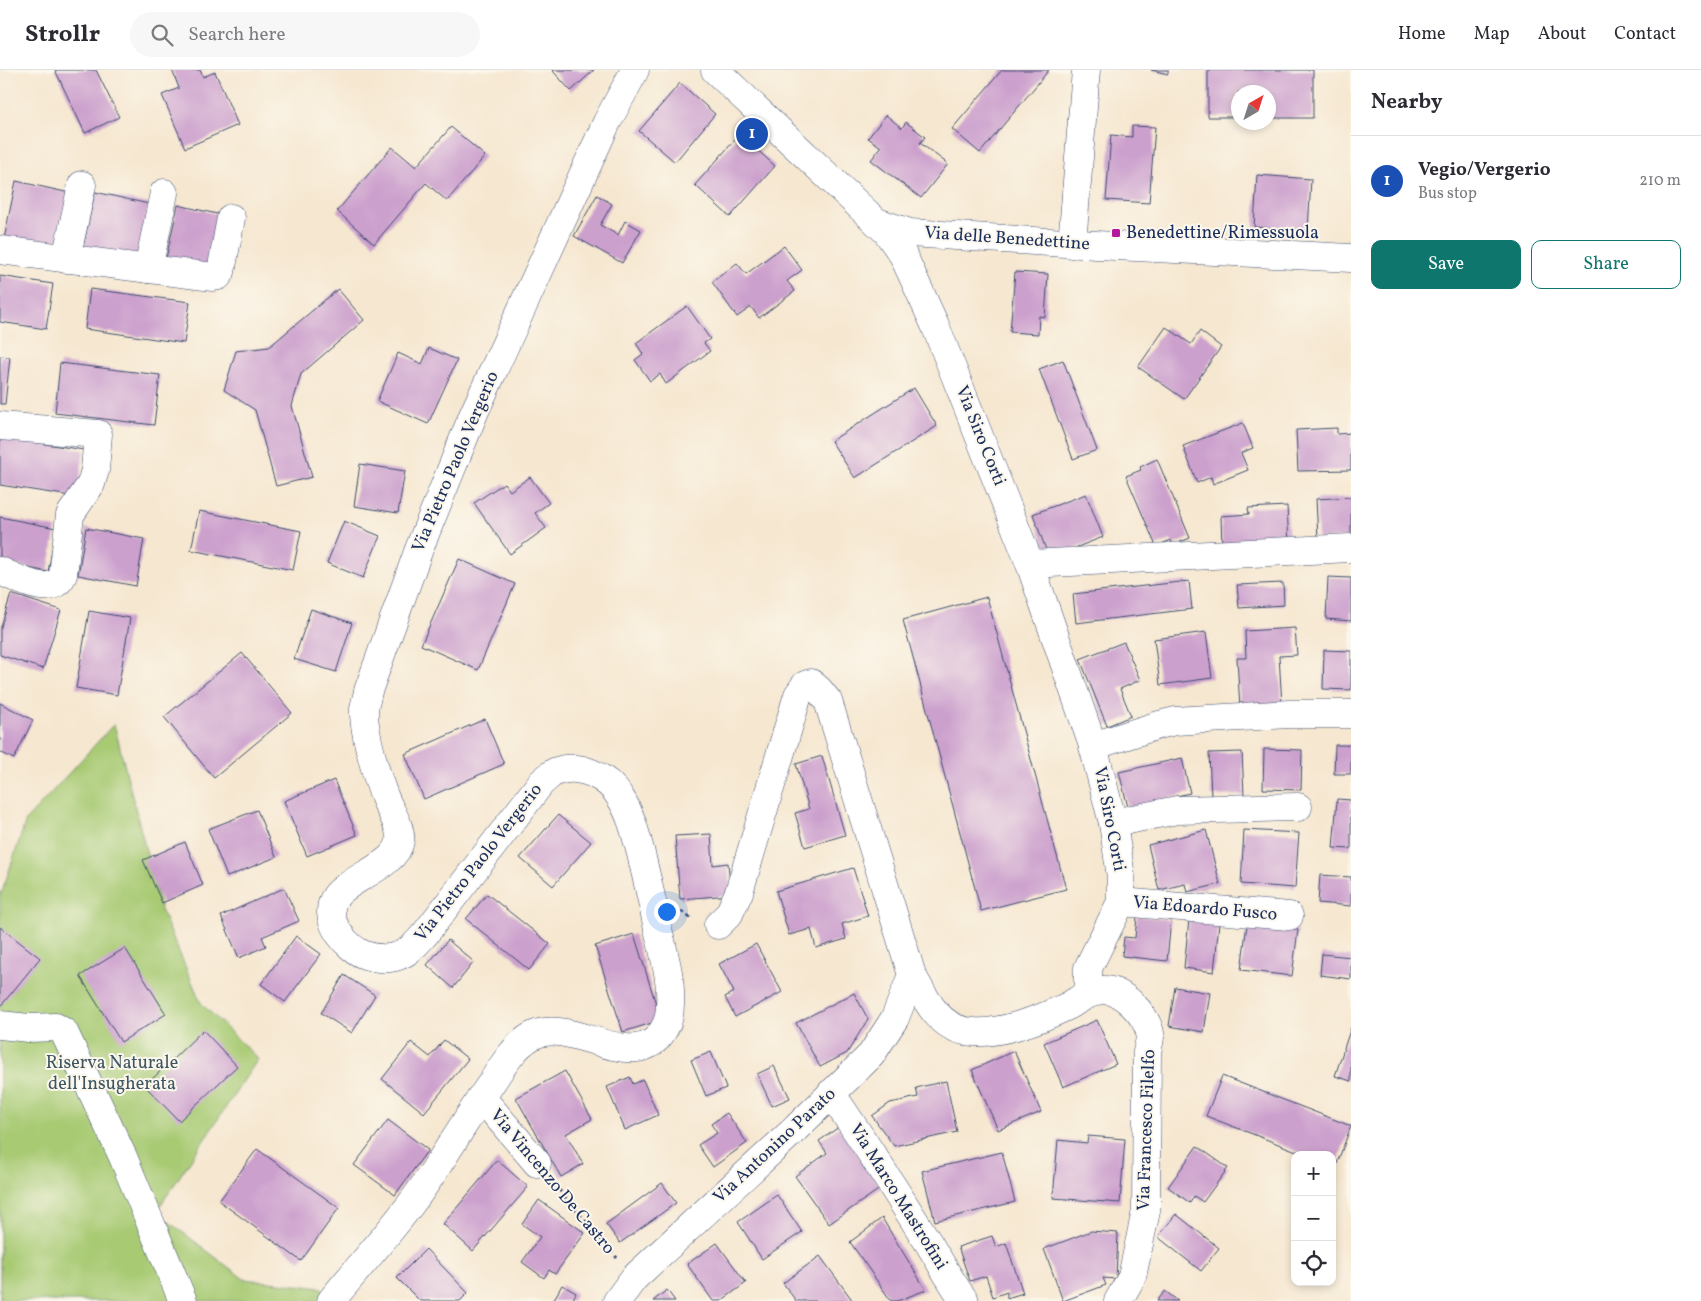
<!DOCTYPE html>
<meta charset="utf-8">
<style>
:root{--surface:#fff;--page:#f7f7f7;--text:#2b2b33;--muted:#7c7c81;--line:#e1e1e2;--accent:#0f766e}
body{margin:0;font-family:Vollkorn,serif;background:var(--page);color:var(--text)}
.controls{position:absolute;right:15px;bottom:15px;display:grid;overflow:hidden;border-radius:10px;box-shadow:0 2px 8px #0003}
.controls button{width:45px;height:45px;display:grid;place-items:center;padding:0;border:0;border-bottom:1px solid var(--line);background:var(--surface);color:var(--text);font:25px sans-serif}
.compass{position:absolute;left:1231px;top:15px;width:45px;height:45px;border-radius:50%;background:var(--surface);box-shadow:0 2px 8px #0003;rotate:39deg}
.you{position:absolute;left:666px;top:841px;width:18px;height:18px;margin:-12px;border:4px solid #fff;border-radius:50%;background:#1a73e8;box-shadow:0 0 0 8px #1a73e833}
.badge{display:grid;place-items:center;width:32px;height:32px;border-radius:50%;background:var(--accent);color:#fff;font-size:16px;font-weight:700}
.pin{position:absolute;translate:-50% -50%;border:2px solid #fff;box-shadow:0 1px 5px #0006}
.list{margin:0;padding:0;list-style:none}
h2{display:flex;justify-content:space-between;align-items:center;height:65px;margin:0;padding:0 20px;font-size:21px}
h2 small{font-size:16px;font-weight:400;color:var(--muted)}
.list li{display:grid;grid-template-columns:32px 1fr auto;gap:15px;align-items:center;box-sizing:border-box;height:90px;padding:0 20px;border-top:1px solid var(--line)}
.list b{display:block;font-size:19px;white-space:nowrap}
.list p{margin:0;font-size:16px;white-space:nowrap;color:var(--muted)}
.list em{font-size:16px;font-style:normal;color:var(--muted)}
.actions{display:flex;gap:10px;padding:15px 20px}
.actions a{flex:1;padding:11px 0;border:1px solid var(--accent);border-radius:10px;text-align:center;font-size:18px;color:var(--accent)}
.actions .main{background:var(--accent);color:#fff}
.icon{flex:none;width:28px;height:28px;fill:none;stroke:currentColor;stroke-width:2;stroke-linecap:round;stroke-linejoin:round}
.map{position:relative;flex:none;width:1351px;height:1231px;overflow:hidden}
header{display:flex;align-items:center;gap:30px;box-sizing:border-box;height:70px;padding:0 25px;background:var(--surface);border-bottom:1px solid var(--line)}
header strong{font-size:24px}
nav{display:flex;gap:28px;margin-inline-start:auto;font-size:18px}
.search{width:350px;height:45px;background:var(--page);display:flex;align-items:center;gap:12px;box-sizing:border-box;padding:0 18px;border-radius:28px;color:var(--muted);font-size:19px}
main{display:flex}
aside{flex:1;background:var(--surface)}
.map>svg:first-child{display:block}
</style>
<header>
<strong>Strollr</strong>
<div class="search"><svg class="icon" aria-label="search" viewBox="0 0 24 24"><circle cx="10" cy="10" r="6"/><path d="M15 15l6 6"/></svg>Search here</div>
<nav><a>Home</a><a>Map</a><a>About</a><a>Contact</a></nav>
</header>
<main>
<div class="map">
<svg width="1351" height="1231" viewBox="0 0 1351 1231">
<rect width="100%" height="100%" fill="#fbf7ec"/>
<filter id="ink" filterUnits="userSpaceOnUse"><feTurbulence type="fractalNoise" baseFrequency=".02" numOctaves="2"/><feDisplacementMap in="SourceGraphic" scale="10" xChannelSelector="R" yChannelSelector="G"/><feConvolveMatrix kernelMatrix="1 2 1 2 8 2 1 2 1" color-interpolation-filters="sRGB"/></filter>
<filter id="wash" filterUnits="userSpaceOnUse"><feTurbulence type="fractalNoise" baseFrequency=".0096" numOctaves="4" result="noise"/><feDisplacementMap in="SourceGraphic" scale="20" xChannelSelector="R" yChannelSelector="G"/><feGaussianBlur stdDeviation="1.12" result="paint"/><feColorMatrix in="noise" values="0 0 0 0 0 0 0 0 0 0 0 0 0 0 0 0 0 1.4 0 .05"/><feComposite in="paint" operator="in"/></filter>
<g filter="url(#wash)">
<rect width="100%" height="100%" fill="#f6e7d0"/>
<path fill="#a8ca73" stroke="#627c68" d="M114,654L161,840L201,933L258,989L156,1142L244,1209L322,1218L329,1231H0V823L2,822L26,750Z"/>
<g id="blocks">
<g fill="#cca0cd">
<path d="M55,0H96L119,47L85,63Z"/>
<path d="M172,0H200L203,7L215,2L238,55L185,78L162,25L179,18Z"/>
<path d="M552,0H594L571,21Z"/>
<path d="M1002,0H1049L980,83L952,59Z"/>
<path d="M1151,0H1168V4Z"/>
<path d="M1208,0H1313V48H1268V22H1238V47H1208Z"/>
<path d="M680,13L715,44L675,92L639,61Z"/>
<path d="M886,45L902,58L906,52L925,67L920,73L948,94L921,128L871,90L881,77L868,68Z"/>
<path d="M1132,56L1155,57L1149,133L1106,130L1111,65L1132,67Z"/>
<path d="M451,57L485,86L447,131L426,113L374,174L337,141L392,77L416,97Z"/>
<path d="M740,64L775,96L730,147L695,115Z"/>
<path d="M1257,105L1311,109L1308,161L1254,157Z"/>
<path d="M16,111L70,123L56,186L3,174Z"/>
<path d="M95,122L149,134L136,194L82,182Z"/>
<path d="M597,125L612,134L600,155L618,165L625,151L641,160L622,193L574,166Z"/>
<path d="M178,135L226,146L213,204L165,193Z"/>
<path d="M784,176L802,200L787,211L795,221L759,248L751,237L737,247L712,212L737,193L746,204Z"/>
<path d="M1015,202L1048,204L1045,247L1039,246L1038,264L1010,262Z"/>
<path d="M0,206L53,214L46,259L0,252Z"/>
<path d="M90,219L190,232L184,273L85,259Z"/>
<path d="M338,219L364,250L301,304L292,336L312,407L276,416L255,340L224,320L236,281L269,277Z"/>
<path d="M687,236L710,269L704,273L710,281L666,314L660,304L650,311L635,290L643,284L636,273Z"/>
<path d="M1166,257L1191,274L1200,261L1221,277L1184,329L1138,297Z"/>
<path d="M429,278L457,290L428,354L377,331L398,283L422,294Z"/>
<path d="M0,286L10,287L5,334H0Z"/>
<path d="M1063,290L1097,380L1073,389L1039,299Z"/>
<path d="M60,293L160,305L154,355L55,343Z"/>
<path d="M914,318L937,356L855,408L831,371Z"/>
<path d="M1243,353L1253,378L1241,383L1248,400L1213,414L1211,407L1197,413L1183,376Z"/>
<path d="M1337,358V364L1351,363V400L1298,401L1296,360Z"/>
<path d="M0,367L84,380L77,427L0,415Z"/>
<path d="M1157,389L1190,468L1173,475L1171,470L1156,476L1126,406L1141,400L1140,397Z"/>
<path d="M360,394L405,401L398,443L354,436Z"/>
<path d="M530,407L549,433L535,443L546,458L510,484L474,433L504,413L510,421Z"/>
<path d="M1086,424L1103,467L1049,488L1033,444Z"/>
<path d="M1351,427V467L1318,469L1316,429Z"/>
<path d="M1287,436L1289,475L1222,478L1221,446L1249,444L1248,438Z"/>
<path d="M199,441L301,461L293,500L191,480Z"/>
<path d="M0,447L56,458L48,502L0,492Z"/>
<path d="M344,451L380,466L363,508L327,493Z"/>
<path d="M86,458L144,469L136,516L78,505Z"/>
<path d="M459,489L515,514L478,600L421,575Z"/>
<path d="M1328,507L1351,508V551L1326,549Z"/>
<path d="M1189,511L1192,539L1076,553L1073,524Z"/>
<path d="M1283,513L1284,535L1239,538L1237,515Z"/>
<path d="M11,524L61,540L43,599L0,585V560Z"/>
<path d="M987,527L1066,819L981,841L903,550Z"/>
<path d="M311,539L352,553L336,602L294,589Z"/>
<path d="M89,541L130,548L117,625L76,618Z"/>
<path d="M1295,558L1297,585L1279,586L1282,635L1240,638L1237,588H1246L1245,561Z"/>
<path d="M1206,562L1212,608L1160,615L1154,569Z"/>
<path d="M1124,572L1140,610L1120,619L1131,646L1107,656L1080,589Z"/>
<path d="M1324,580L1351,581V620L1323,619Z"/>
<path d="M242,583L292,643L214,708L164,647Z"/>
<path d="M0,633L33,650L14,689L0,682Z"/>
<path d="M485,649L504,694L424,729L405,684Z"/>
<path d="M1335,675H1351V704H1334Z"/>
<path d="M1264,679L1302,680L1301,720L1263,719Z"/>
<path d="M1242,682L1244,725L1211,726L1209,683Z"/>
<path d="M822,686L845,765L805,777L795,743L809,739L796,694Z"/>
<path d="M1182,688L1190,723L1128,737L1119,702Z"/>
<path d="M334,710L357,765L307,786L284,731Z"/>
<path d="M1337,729L1351,730V779L1333,778Z"/>
<path d="M257,740L276,787L227,807L208,759Z"/>
<path d="M558,745L591,772L553,816L520,788Z"/>
<path d="M1206,760L1220,814L1187,822L1185,814L1159,820L1148,775Z"/>
<path d="M1244,760L1299,763L1295,818L1241,814Z"/>
<path d="M711,764L713,795L728,793L731,825L680,829L675,766Z"/>
<path d="M185,772L203,815L162,833L143,790Z"/>
<path d="M853,798L868,846L842,854L846,869L816,878L811,859L789,865L776,821Z"/>
<path d="M1320,805L1351,807V836L1318,833Z"/>
<path d="M284,818L299,851L262,867L266,876L239,888L221,846Z"/>
<path d="M487,824L550,874L529,900L466,849Z"/>
<path d="M1137,846L1171,850L1167,891L1122,886L1124,867L1135,868Z"/>
<path d="M1189,849L1219,853L1214,902L1184,898Z"/>
<path d="M1247,854L1298,860L1292,906L1241,900Z"/>
<path d="M0,857L40,888L0,937Z"/>
<path d="M634,864L661,950L623,962L595,876Z"/>
<path d="M296,866L321,884L285,932L261,914Z"/>
<path d="M448,870L474,892L453,918L427,895Z"/>
<path d="M756,874L782,922L735,947L725,927L734,922L719,894Z"/>
<path d="M125,878L166,944L121,972L80,906Z"/>
<path d="M1322,884L1351,887V909L1320,905Z"/>
<path d="M344,905L375,925L352,963L321,943Z"/>
<path d="M1175,917L1210,923L1204,962L1169,956Z"/>
<path d="M854,923L868,949L847,983L820,997L796,953Z"/>
<path d="M1097,950L1116,994L1063,1017L1044,973Z"/>
<path d="M1351,957V1011L1335,1006Z"/>
<path d="M203,960L237,996L179,1051L145,1016Z"/>
<path d="M444,970L468,989L424,1043L382,1009L411,972L430,987Z"/>
<path d="M1014,981L1041,1042L998,1060L972,1000Z"/>
<path d="M711,982L726,1018L706,1026L691,990Z"/>
<path d="M774,996L790,1028L772,1036L757,1004Z"/>
<path d="M565,1001L592,1049L566,1064L583,1094L561,1107L516,1028Z"/>
<path d="M1222,1006L1351,1056L1332,1107V1085H1298L1299,1082L1206,1046Z"/>
<path d="M630,1007L633,1014L643,1010L658,1045L625,1060L607,1017Z"/>
<path d="M946,1011L957,1062L894,1076L872,1046L890,1033L918,1027L916,1018Z"/>
<path d="M727,1043L747,1073L713,1097L698,1075L717,1063L711,1054Z"/>
<path d="M388,1050L428,1080L395,1125L354,1095Z"/>
<path d="M839,1057L881,1118L829,1154L795,1106L827,1083L819,1071Z"/>
<path d="M1088,1066L1125,1069L1120,1133L1053,1128L1058,1070L1087,1073Z"/>
<path d="M1197,1076L1228,1098L1203,1132L1194,1126L1190,1133L1168,1117Z"/>
<path d="M257,1079L339,1138L301,1191L219,1131Z"/>
<path d="M1002,1082L1015,1132L935,1151L922,1101Z"/>
<path d="M497,1090L528,1117L473,1181L443,1154Z"/>
<path d="M662,1113L676,1133L620,1173L606,1154Z"/>
<path d="M777,1125L802,1162L762,1189L738,1152Z"/>
<path d="M539,1130L585,1163L555,1204L549,1200L544,1208L522,1192L540,1167L522,1154Z"/>
<path d="M1176,1144L1219,1178L1201,1201L1158,1167Z"/>
<path d="M882,1148L926,1220L897,1231H891L850,1172Z"/>
<path d="M1091,1161L1118,1163L1116,1209L1103,1208L1106,1215L1063,1231L1044,1179Z"/>
<path d="M992,1166L996,1177L1006,1173L1023,1223L1007,1228V1222L993,1227L986,1206L970,1211L958,1177Z"/>
<path d="M717,1173L746,1213L721,1231H713L687,1194Z"/>
<path d="M426,1179L468,1223L460,1231H420L397,1208Z"/>
<path d="M820,1186L853,1231H796L783,1213Z"/>
<path d="M562,1215L576,1223L572,1231H553Z"/>
<path d="M667,1220L675,1231H653Z"/>
<path d="M1165,1221L1178,1231H1157Z"/>
</g>
</g>
</g>
<g filter="url(#ink)">
<use href="#blocks" fill-opacity="0" stroke="#3c4b6f" stroke-width="1"/>
<g fill="none" stroke-linecap="round" stroke-linejoin="round">
<g stroke="#3c4b6f" stroke-width="29">
<g id="minor">
<path d="M715,0L887,162L903,185L935,255L1030,494L1093,676L1113,753L1121,807V832L1088,898V909L1092,923"/>
<path d="M877,152L910,163L1096,175L1351,188"/>
<path d="M1072,174L1086,0"/>
<path d="M0,180L213,207L218,206L221,202L231,148"/>
<path d="M66,189L82,115"/>
<path d="M148,199L164,123"/>
<path d="M0,356L98,364L95,400L91,414L70,445L63,505C51,529 18,508 0,501"/>
<path d="M1030,494L1351,478"/>
<path d="M1093,676L1159,655L1175,651L1289,644H1351"/>
<path d="M1113,753L1177,740L1298,737"/>
<path d="M1121,832L1289,846"/>
<path d="M718,855L729,844L739,822L798,625L805,615L811,613L819,620L828,631L912,905C925,928 937,955 965,961C995,967 1041,949 1068,936C1079,930 1089,921 1102,920C1122,918 1146,945 1150,963C1151,968 1148,976 1147,982L1146,1141L1132,1207L1118,1231"/>
<path d="M0,955L29,958L56,957L64,962L123,1087L183,1231"/>
<path d="M831,1023C863,1070 894,1118 924,1166C938,1187 949,1210 965,1231"/>
<path d="M481,1027L537,1093"/>
<path d="M331,1231C359,1196 390,1163 416,1127C442,1091 464,1052 490,1015C501,998 514,976 532,966C572,944 639,1012 666,955C669,949 670,942 670,935C672,910 664,884 658,859C653,834 647,809 641,784C636,765 631,744 620,727C608,707 580,693 557,701C551,703 546,709 541,713L425,864C417,873 408,884 395,887C386,889 374,888 365,885C347,879 324,851 333,831C342,809 396,798 400,771C402,757 390,741 385,728C377,708 363,661 364,639C365,633 367,627 368,621L419,479L474,343L607,52L635,0"/>
<path d="M617,1231L634,1208L792,1062L871,985L895,948L912,905"/>
</g>
</g>
<g stroke="#3c4b6f" stroke-width="3" stroke-dasharray="4 4" stroke-linecap="butt">
<path d="M681,841L692,849"/>
<path d="M553,1113L617,1188"/>
</g>
<use href="#minor" stroke="#fff" stroke-width="28"/>
</g>
</g>
<rect fill="#b5179e" stroke="#fbf7ec" stroke-width="2" x="1111" y="158" width="10" height="10" rx="2.5"/>
<g text-anchor="middle" dominant-baseline="central" stroke-width="4" stroke-linejoin="round" paint-order="stroke">
<g font-size="18" fill="#1b2f5e" stroke="#fbf7ec" text-anchor="start">
<text x="1126" y="163">Benedettine/Rimessuola</text>
</g>
<g font-size="18" fill="#1b2f5e" stroke="#fbf7ec">
<text transform="translate(1007 169) rotate(4)">Via delle Benedettine</text>
<text transform="translate(980 366) rotate(68)">Via Siro Corti</text>
<text transform="translate(456 392) rotate(-67)">Via Pietro Paolo Vergerio</text>
<text transform="translate(1109 749) rotate(79)">Via Siro Corti</text>
<text transform="translate(479 793) rotate(-52)">Via Pietro Paolo Vergerio</text>
<text transform="translate(1205 839) rotate(5)">Via Edoardo Fusco</text>
<text transform="translate(1147 1060) rotate(-88)">Via Francesco Filelfo</text>
<text transform="translate(775 1076) rotate(-43)">Via Antonino Parato</text>
<text transform="translate(552 1112) rotate(50)">Via Vincenzo De Castro</text>
<text transform="translate(898 1127) rotate(58)">Via Marco Mastrofini</text>
</g>
<g font-size="18" fill="#3e5663" stroke="#fbf7ec">
<text x="112" y="993">Riserva Naturale<tspan x="112" dy="21">dell'Insugherata</tspan></text>
</g>
</g>
</svg>
<div class="controls">
<button>+</button>
<button>−</button>
<button><svg class="icon" aria-label="locate" viewBox="0 0 24 24"><circle cx="12" cy="12" r="6"/><path d="M12 2v4M12 18v4M2 12h4M18 12h4"/></svg></button>
</div>
<svg class="compass" viewBox="-18 -18 36 36"><path d="M0-13l5 13h-10z" fill="#e53935"/><path d="M0 13l5-13h-10z" fill="#7c7c81"/></svg>
<div class="you"></div>
<div class="pin badge" style="left:752px;top:64px;background:#1a4fb4">1</div>
</div>
<aside>
<h2>Nearby<small></small></h2>
<ul class="list">
<li><span class="badge" style="background:#1a4fb4">1</span><div><b>Vegio/Vergerio</b><p>Bus stop</p></div><em>210 m</em></li>
</ul>
<div class="actions"><a class="main">Save</a><a>Share</a></div>
</aside>
</main>
